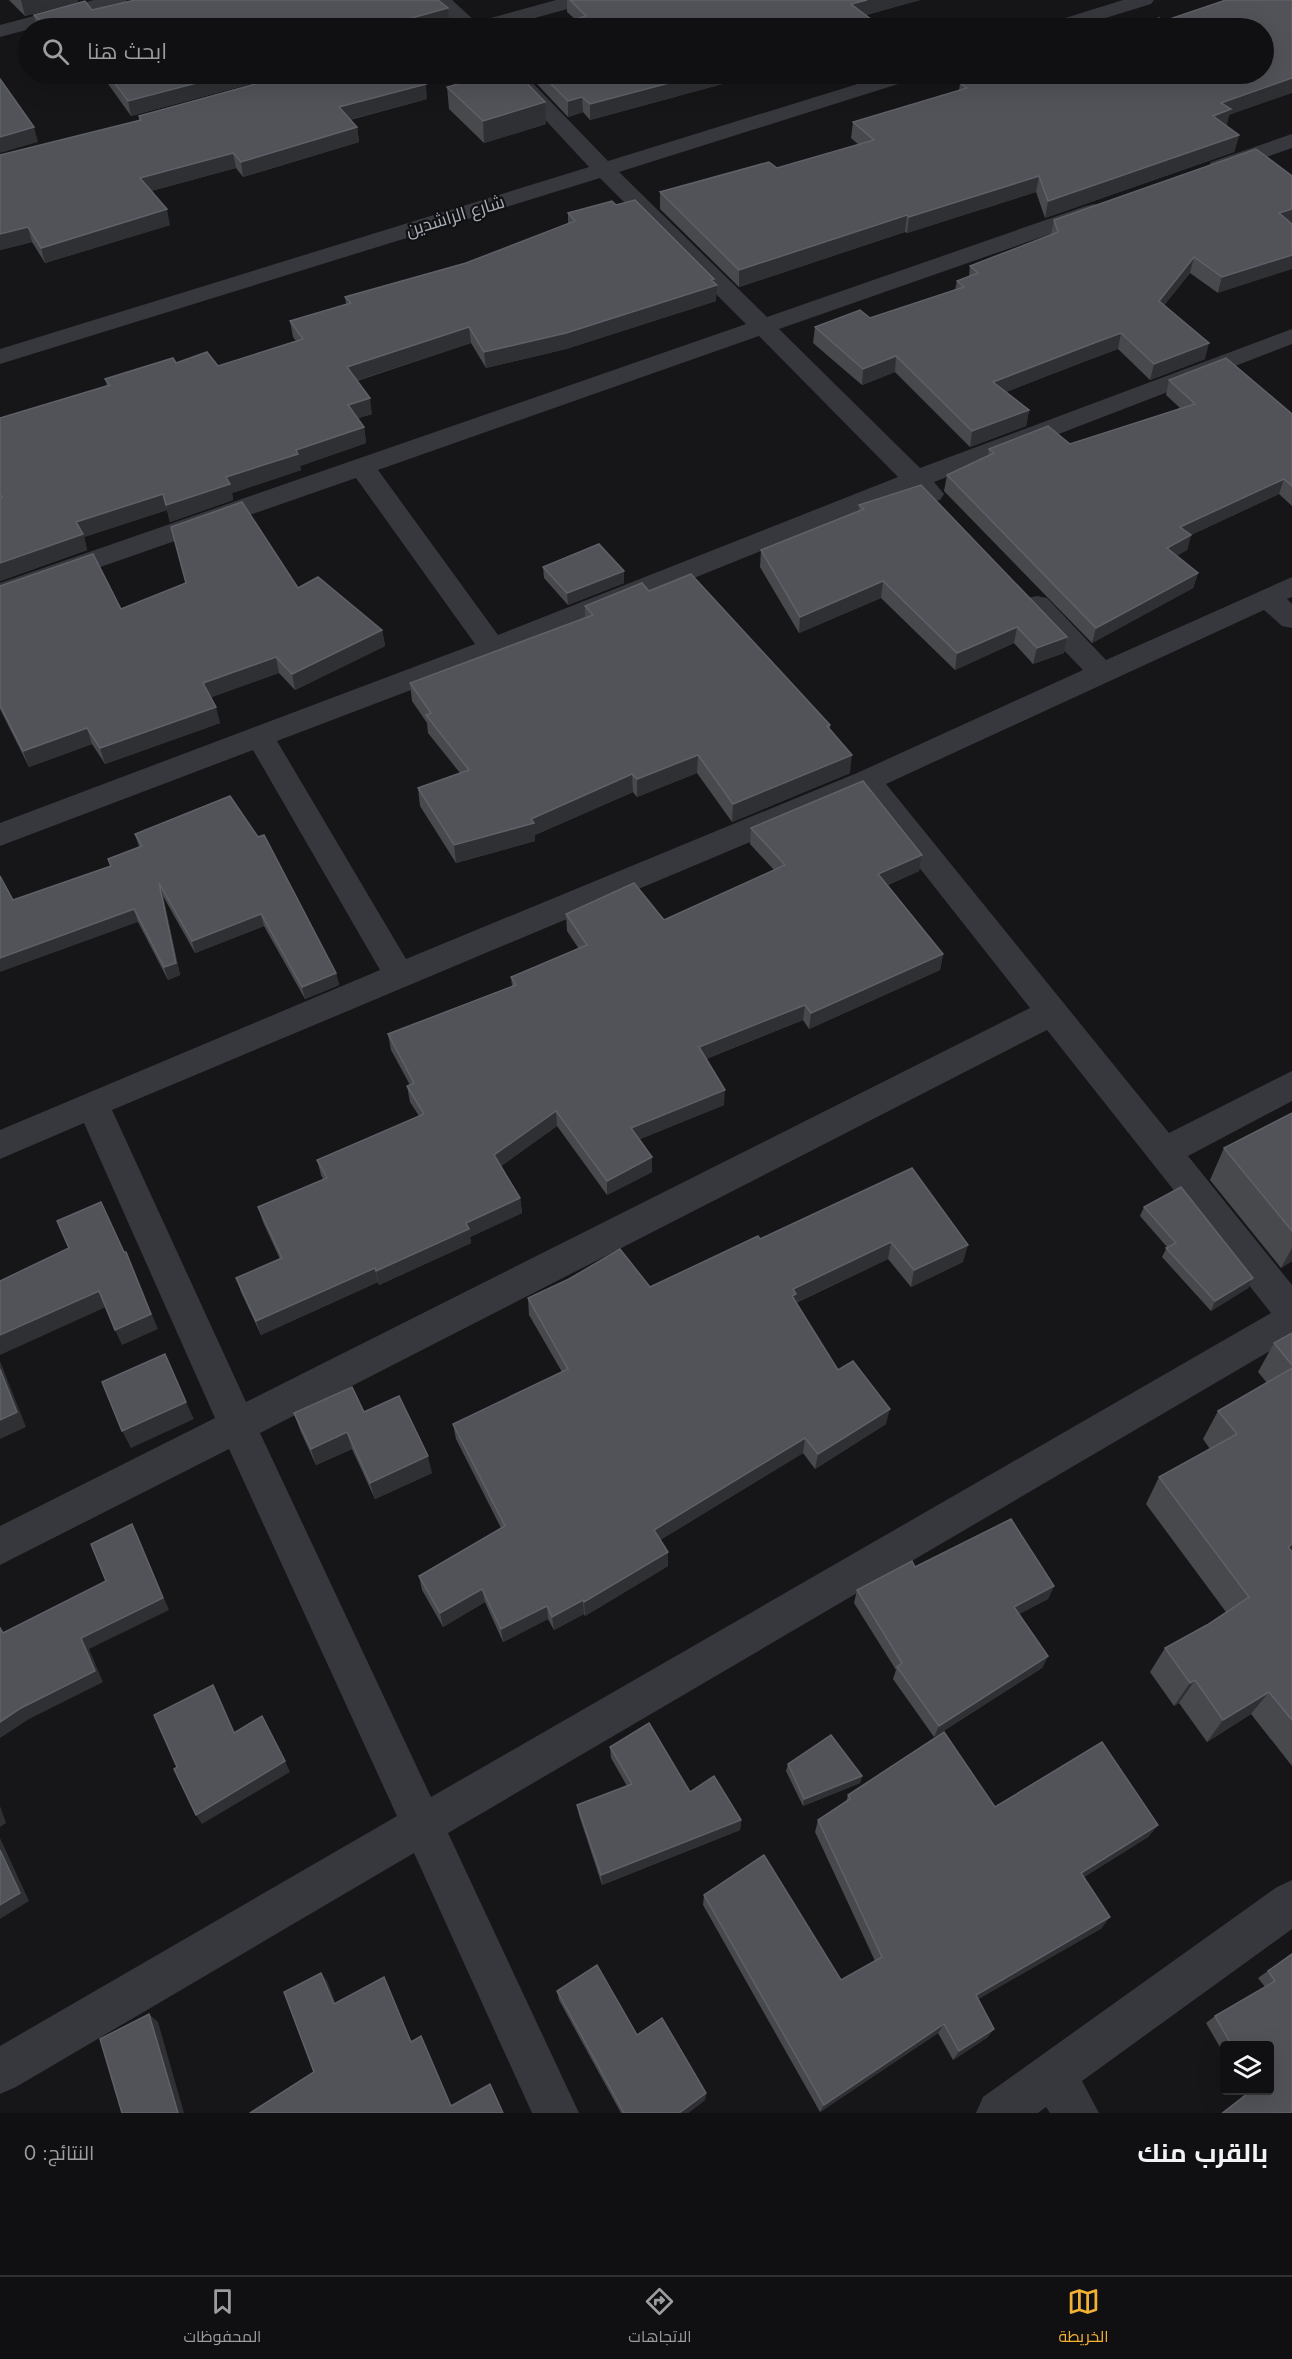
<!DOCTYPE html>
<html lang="ar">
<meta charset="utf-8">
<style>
:root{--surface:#101012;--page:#1e1e20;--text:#f1f3f6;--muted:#9c9d9f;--line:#303032;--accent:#f2b134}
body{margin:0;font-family:Jost,Cairo,sans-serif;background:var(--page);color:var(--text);direction:rtl}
.controls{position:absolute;right:18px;bottom:18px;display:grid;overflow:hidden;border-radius:6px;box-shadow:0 6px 24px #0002}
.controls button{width:54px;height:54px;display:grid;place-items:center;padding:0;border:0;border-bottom:2px solid var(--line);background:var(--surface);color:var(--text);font:30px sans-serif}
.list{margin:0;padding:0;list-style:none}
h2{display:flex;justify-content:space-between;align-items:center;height:78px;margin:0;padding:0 24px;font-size:26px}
h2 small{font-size:20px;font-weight:400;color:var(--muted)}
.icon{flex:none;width:33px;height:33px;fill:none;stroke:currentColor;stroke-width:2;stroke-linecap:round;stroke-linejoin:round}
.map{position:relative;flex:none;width:1292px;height:2113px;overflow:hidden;direction:ltr}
.search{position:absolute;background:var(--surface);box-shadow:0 6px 24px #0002;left:18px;right:18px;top:18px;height:66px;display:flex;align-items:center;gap:15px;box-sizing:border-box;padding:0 21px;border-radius:33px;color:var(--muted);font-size:22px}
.sheet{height:162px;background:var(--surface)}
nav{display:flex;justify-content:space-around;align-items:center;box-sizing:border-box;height:84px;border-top:2px solid var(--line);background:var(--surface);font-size:16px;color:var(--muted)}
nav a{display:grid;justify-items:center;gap:3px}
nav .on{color:var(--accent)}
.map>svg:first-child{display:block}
</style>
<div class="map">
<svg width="1292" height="2113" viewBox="0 0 1292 2113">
<rect width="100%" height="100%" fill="#161618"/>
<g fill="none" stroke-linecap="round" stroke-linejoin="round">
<g fill="#37383d" fill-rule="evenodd">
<path d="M94,0H127L124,4L0,37V25Z"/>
<path d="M430,0H452L476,22L556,0H589L586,4L498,28H459Z"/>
<path d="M1123,0H1154L1151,4L1073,28H1043L1046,24Z"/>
<path d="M503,74H524L608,161L890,74H920L917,78L619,172L767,317L1086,206L1094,204L1102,206L1105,211L1102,216L779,329L920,468L1292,329V344L934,482L944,494L940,500C927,503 922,500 912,490L503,655L277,741L406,959L857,773L1083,670L1027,612L1023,605L1027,598L1037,596L1047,598L1106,660L1292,577V597L1287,599L1292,604V628L1282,626L1264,610L886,784L1169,1133L1292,1071V1101L1188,1156L1292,1285V1338L448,1833L579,2113H532L414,1853L16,2087L0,2094V2046L397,1816L229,1449L0,1565V1526L215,1418L84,1123L0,1159V1130L380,970L253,750L0,846V823L475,644L356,478L0,602V583L746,324L600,178L0,364V349L589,167ZM759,336L898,477L498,635L378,470ZM862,795L1030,1008L246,1402L112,1110ZM1047,1030L1271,1313L431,1797L260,1433Z"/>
<path d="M1292,134V148L1219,174L1211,172L1208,167L1211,162Z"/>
<path d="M1292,1880V1929L1082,2081L1099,2113H1050L1046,2107L1038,2113H976L983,2097L1277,1887Z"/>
</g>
</g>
<g fill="#47494d">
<path d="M9,0H78V2L25,16Z"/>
<path d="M567,0H920L866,15L575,19L567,12Z"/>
<path d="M92,10L449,23L430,28H37L34,15Z"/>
<path d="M101,74H287L131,116Z"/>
<path d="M535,74H759L590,120L583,112L568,117L536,83Z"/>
<path d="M960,83L1229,115L1226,126L1239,135L1234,152L1045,218L1036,192L907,233L905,232L739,287L660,209V192L777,168L859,145L851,138L853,122L959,91Z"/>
<path d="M447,87L546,124L484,143L449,109Z"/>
<path d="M427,99L350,120L357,127L359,142L243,177L236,168L151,191L170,225L45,263L32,242L0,250L139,120V116Z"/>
<path d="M1256,149L1218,293L1190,273L1164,305L1205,359L1150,380L1118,349L1091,359L1006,392L1029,410L1026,426L970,447L895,372L862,385L813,343L815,327L870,318L955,290L957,281L969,276L970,266L1051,235L1054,220Z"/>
<path d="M616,205L714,279L716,301L566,349L486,368L471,343L357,381L372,414L358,418L364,427L366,443L300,466L301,470L232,493L233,500L170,522L167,510L84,537L87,550L0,581V418L107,386L105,379L176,363L218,366L296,341L293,337L290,321L346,304L345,297L466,263L568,224V213Z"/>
<path d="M1169,380L1292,414V506L1279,494L1191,535L1187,550L1176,556L1198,573L1193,588L1092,643L944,491L947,475L988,456L989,449L1070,444L1180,408L1166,395Z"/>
<path d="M859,505L1067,637L1064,653L1033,664L1014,643L955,670L881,598L799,633L760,567L761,550L859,511Z"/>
<path d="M543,567L624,583L568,605L544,578Z"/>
<path d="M0,586L121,609L298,588L382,630L385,646L295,690L279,673L211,697L220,723L105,764L92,744L29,767L0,709Z"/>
<path d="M649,591L830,725V729L850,773L732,822L697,773L637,797L633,792L535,835V841L456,863L420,806L418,788L460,773L428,733L427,723L412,701L410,683L585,618V606Z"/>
<path d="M230,796L336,973L339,985L305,999L264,926L195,953L163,896L180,975L168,980L138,922L13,900L110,866L108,859L139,847L135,834Z"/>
<path d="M751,828L922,855L919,871L888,885L943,954L940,970L809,1029L803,1020L706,1059L724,1105L640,1139L652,1157V1172L607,1195L557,1126L501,1166L520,1198L522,1213L470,1237L471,1243L379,1285L378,1282L261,1335L241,1292L236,1278L280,1259L263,1222L258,1207L323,1179L321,1175L317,1160L419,1116L410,1102L407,1086L410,1085L391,1050L388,1034L512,986L511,977L579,949L567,931L566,914L664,920L774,870L750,844Z"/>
<path d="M1292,1113V1261L1281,1268L1210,1180L1224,1148Z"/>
<path d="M912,1168L963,1262L911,1287L888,1259L796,1303L838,1370L886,1424L815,1469L803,1453L660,1540L668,1552V1566L585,1616L584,1614L554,1630L548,1619L503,1642L485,1602L443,1627L422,1590L419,1576L501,1528L456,1439L453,1424L562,1372L529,1315L528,1298L650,1287L760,1239Z"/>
<path d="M1144,1207L1253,1278L1248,1288L1211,1311L1162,1257L1167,1247L1140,1216Z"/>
<path d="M1292,1333V1766L1251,1714L1207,1742L1179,1703L1174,1706L1150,1672L1165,1648L1207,1625L1226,1612L1146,1504L1159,1477L1210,1449L1203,1439L1218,1411L1267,1383L1258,1372L1274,1343Z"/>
<path d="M364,1412L432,1473L375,1499L352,1449L316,1465L300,1430L294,1413Z"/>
<path d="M915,1567L1054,1586L1048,1599L1019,1614L1048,1656L1042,1668L934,1737L893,1679L896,1670L854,1603L857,1590Z"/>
<path d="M610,1747L741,1820L740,1830L602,1885L579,1815L577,1805L627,1786L611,1758Z"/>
<path d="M788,1764L862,1776L860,1783L803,1806L786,1771Z"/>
<path d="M848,1795L995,1807L1158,1825L1148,1837L1084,1877L1102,1928L978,1999L988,2037L953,2060L938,2033L820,2112L703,1905L704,1895L841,1980L875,1961L815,1832L818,1820L846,1802Z"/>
<path d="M1292,1954V2113H1221L1247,2093L1245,2091H1269V2046H1224V2054L1206,2023L1215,2016L1265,1987L1258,1978Z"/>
<path d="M557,1991L637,2035L706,2093L705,2100L688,2113H621L559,2000Z"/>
</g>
<g fill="#2f3033">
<path d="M21,0H78V2L25,16Z"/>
<path d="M867,0H920L850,19L851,4Z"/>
<path d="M448,8L449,23L430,28H376Z"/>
<path d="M872,20V28H845Z"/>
<path d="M231,74H287L131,116L128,101Z"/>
<path d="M703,74H759L590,120V104Z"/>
<path d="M1292,78V93L1229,115L1227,126L1209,132L1213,116L1221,103Z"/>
<path d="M426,84L427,99L341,122L339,107Z"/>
<path d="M582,97L583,112L568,117V101Z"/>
<path d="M545,102L546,124L484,143L483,121Z"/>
<path d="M34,127L38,142L0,153V137Z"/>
<path d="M357,127L359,142L243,177L241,162Z"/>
<path d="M1239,135L1234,152L1045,218L1048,201Z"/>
<path d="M233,153L236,168L144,193L140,178Z"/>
<path d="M1039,176L1036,192L907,233L909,217Z"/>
<path d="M167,209L170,225L45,263L41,248Z"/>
<path d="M1292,209V223L1279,213Z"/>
<path d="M907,215L905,232L739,287V270Z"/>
<path d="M28,227L32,242L0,250V234Z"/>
<path d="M1292,255V269L1218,293L1222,277Z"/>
<path d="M1194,257L1190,273L1155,317L1159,301Z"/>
<path d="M714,279V286L717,285L716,301L566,349L486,368L484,352Z"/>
<path d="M469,327L471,343L349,383L347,367Z"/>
<path d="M1121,333L1118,349L1091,359L990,398L993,382L1094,343Z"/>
<path d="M1209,343L1205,359L1150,380L1154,364Z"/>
<path d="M896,356L895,372L862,385L863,369Z"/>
<path d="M370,398L372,414L350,421L348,405Z"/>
<path d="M1029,410L1026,426L970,447L972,431Z"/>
<path d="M364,427L366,443L300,466L301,470L232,493L233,500L170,522L166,505L226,477L296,450Z"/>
<path d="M1284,479L1279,494L1191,535L1187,550L1163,563L1167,548L1180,527Z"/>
<path d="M163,494L167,510L84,537L87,550L0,581V563L76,522Z"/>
<path d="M624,571V583L568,605L567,593Z"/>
<path d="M1198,573L1193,588L1092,643L1096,628Z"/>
<path d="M883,581L881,598L799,633L800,617Z"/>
<path d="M1017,627L1014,643L955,670L957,653Z"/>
<path d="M382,630L385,646L295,690L292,674Z"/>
<path d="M1067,637L1064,653L1033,664L1037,648Z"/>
<path d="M276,657L279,673L207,699L203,683Z"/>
<path d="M216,707L220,723L105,764L100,748Z"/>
<path d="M87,728L92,744L29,767L23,751Z"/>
<path d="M698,755L697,773L637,797V779Z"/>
<path d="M852,755L850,773L732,822L733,804Z"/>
<path d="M632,774L633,792L535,835V841L456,863L454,845L531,819Z"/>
<path d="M922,855L919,871L876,890L878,874Z"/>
<path d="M159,883L163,896L180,975L168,980L164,967Z"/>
<path d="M134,909L138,922L0,972V958Z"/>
<path d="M261,914L264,926L195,953L192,941Z"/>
<path d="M943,954L940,970L809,1029L811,1013Z"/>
<path d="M336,973L339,985L305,999L302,987Z"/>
<path d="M805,1005L803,1020L698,1062L699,1047Z"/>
<path d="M725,1090L724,1105L631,1143V1128Z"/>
<path d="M556,1111L557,1126L496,1170L494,1155Z"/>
<path d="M652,1157V1172L607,1195V1181Z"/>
<path d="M520,1198L522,1213L470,1237L471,1243L379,1285L376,1271L466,1223Z"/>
<path d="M891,1242L888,1259L795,1303L790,1313L793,1289Z"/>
<path d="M968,1245L963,1262L911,1287L914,1270Z"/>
<path d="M1292,1248V1261L1281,1268Z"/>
<path d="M126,1252L158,1329L122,1345L115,1330Z"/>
<path d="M375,1268L378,1282L261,1335L256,1321Z"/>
<path d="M1253,1278L1248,1288L1211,1311L1215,1301Z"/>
<path d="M99,1291L106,1307L0,1355V1335Z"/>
<path d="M0,1361L26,1427L0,1439Z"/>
<path d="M186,1402L194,1419L131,1448L122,1431Z"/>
<path d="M890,1409L886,1424L815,1469L818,1454Z"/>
<path d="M347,1432L352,1449L316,1465L311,1449Z"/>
<path d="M805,1438L803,1453L654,1544V1530Z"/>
<path d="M428,1456L432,1473L375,1499L370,1483Z"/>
<path d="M132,1524L138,1536L169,1610L89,1649L103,1682L29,1719L0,1738V1722L81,1638Z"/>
<path d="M1292,1544V1559L1288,1547Z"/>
<path d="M668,1552V1566L585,1616L584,1602Z"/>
<path d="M1054,1586L1048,1599L1008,1620L1014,1607Z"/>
<path d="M482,1589L485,1602L443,1627L440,1613Z"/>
<path d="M583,1600L584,1614L554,1630L552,1617Z"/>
<path d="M547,1606L548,1619L503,1642L501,1629Z"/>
<path d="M1048,1656L1042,1668L934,1737L939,1726Z"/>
<path d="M1195,1680L1179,1703L1174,1706L1190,1683Z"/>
<path d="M213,1685L219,1696L240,1744L234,1733Z"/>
<path d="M1269,1692L1251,1714L1207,1742L1223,1720Z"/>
<path d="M285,1761L290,1772L202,1824L196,1815Z"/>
<path d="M862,1776L860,1783L803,1806L804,1799Z"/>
<path d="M0,1806L6,1823L0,1827Z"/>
<path d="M741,1820L740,1830L602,1885L601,1875Z"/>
<path d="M1158,1825L1148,1837L1073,1884L1081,1873Z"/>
<path d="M0,1838L29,1901L0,1919Z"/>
<path d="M1110,1917L1102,1928L970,2004L976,1995Z"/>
<path d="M321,1973L327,1981L339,2012L334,2004Z"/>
<path d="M384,1977L388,1985L414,2049L411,2042Z"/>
<path d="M149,2014L158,2022L184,2113H178Z"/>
<path d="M944,2024L938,2033L820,2112L824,2105Z"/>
<path d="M994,2029L988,2037L953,2060L959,2051Z"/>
<path d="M706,2093L705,2100L688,2113H679Z"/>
</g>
<g fill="#525359" stroke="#5f6168" stroke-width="1.5">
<path d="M135,0H438L448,8L376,28H48L34,15L85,1L92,10Z"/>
<path d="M570,0H867L851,4L872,20L845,28H546L586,16Z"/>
<path d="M1226,0H1292V78L1221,103L1231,109L1213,116L1239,135L1048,201L1039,176L909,217L907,215L739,270L660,192L769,162L777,168L874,140L853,122L967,88L960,83L992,74H1263V28H1131L1159,18L1164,21Z"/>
<path d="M108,74H231L128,101Z"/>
<path d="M292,74H416L426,84L339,107L357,127L241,162L233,153L140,178L167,209L41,248L28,227L0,234V155L141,120L139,116Z"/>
<path d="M493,74H518L545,102L483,121L447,87Z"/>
<path d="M541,74H703L590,104L582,97L568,101Z"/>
<path d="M0,79L34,127L0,137Z"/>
<path d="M1256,149L1292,176V209L1279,213L1292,224V255L1222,277L1194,257L1159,301L1209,343L1154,364L1121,333L1094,343L993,382L1029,410L972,431L896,356L863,369L815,327L860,310L870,318L964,287L957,281L978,273L970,266L1058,232L1054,220Z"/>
<path d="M635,200L714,279L711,280L717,285L566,333L484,352L469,327L347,367L370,398L348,405L364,427L296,450L298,454L226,477L230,484L166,505L163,494L76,522L83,534L0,563V498L2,497L0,494V418L110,385L105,379L173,358L176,363L207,352L218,366L303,339L290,321L351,303L345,297L466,263L575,221L568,213L612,201L616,205Z"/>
<path d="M1226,358L1292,414V486L1284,479L1180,527L1191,535L1167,548L1198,573L1096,628L947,475L994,453L989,449L1048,426L1070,444L1195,404L1169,380Z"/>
<path d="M921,485L1067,637L1037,648L1017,627L957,653L883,581L800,617L761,550L864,509L859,505Z"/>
<path d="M242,502L298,588L318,577L382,630L292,674L276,657L203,683L216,707L100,748L87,728L23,751L0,705V586L93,554L121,609L186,583L171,527Z"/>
<path d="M599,544L624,571L567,593L543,567Z"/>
<path d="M691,574L830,725L827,726L852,755L733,804L698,755L637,779L632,774L531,819L534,823L454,845L418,788L469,770L426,715L431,713L410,683L593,615L585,606L642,583L649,591Z"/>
<path d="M863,781L922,855L878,874L943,954L811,1013L805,1005L699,1047L725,1090L631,1128L652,1157L607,1181L556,1111L494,1155L520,1198L466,1223L469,1229L376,1271L375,1268L256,1321L236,1278L282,1258L258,1207L327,1178L317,1160L424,1114L407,1086L414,1083L388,1034L516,985L511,977L587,945L566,914L634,883L664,920L785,865L751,828Z"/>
<path d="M230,796L258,837L264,835L336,973L302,987L261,914L192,941L159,883L176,963L164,967L134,909L0,958V876L13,900L111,866L108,859L142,846L135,834Z"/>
<path d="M1292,1113V1231L1224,1148Z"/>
<path d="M912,1168L968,1245L914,1270L891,1242L793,1289L796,1294L792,1296L838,1370L853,1361L890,1409L818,1454L805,1438L654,1530L668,1552L584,1602L583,1600L552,1617L547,1606L501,1629L482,1589L440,1613L419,1576L505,1526L453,1424L568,1369L528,1298L569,1279L620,1249L650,1287L758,1236L760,1239Z"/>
<path d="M1181,1187L1253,1278L1215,1301L1166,1248L1176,1243L1144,1207Z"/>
<path d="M101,1202L124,1252H126L151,1314L115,1330L99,1291L0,1335V1281L69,1248L57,1221Z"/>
<path d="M1292,1333V1365L1274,1343Z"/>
<path d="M165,1354L186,1402L122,1431L102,1382Z"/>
<path d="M1292,1368V1544L1288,1547L1292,1552V1720L1269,1692L1223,1720L1195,1680L1190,1683L1165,1648L1207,1625L1249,1597L1159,1477L1237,1434L1218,1411Z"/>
<path d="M0,1369L17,1412L0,1420Z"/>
<path d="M352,1387L364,1412L399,1396L428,1456L370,1483L347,1432L311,1449L294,1413Z"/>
<path d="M1011,1519L1054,1586L1014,1607L1048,1656L939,1726L897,1667L902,1663L857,1590L912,1561L915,1567Z"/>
<path d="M132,1524L163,1598L81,1638L95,1671L21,1708L0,1722V1628L3,1633L106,1581L91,1544Z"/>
<path d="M213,1685L234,1733L262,1716L285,1761L196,1815L174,1769L177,1767L154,1715Z"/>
<path d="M649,1723L690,1792L714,1776L741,1820L601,1875L577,1805L632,1784L610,1747Z"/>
<path d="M944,1732L995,1807L1102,1742L1158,1825L1081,1873L1110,1917L976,1995L994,2029L959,2051L944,2024L824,2105L704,1895L764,1855L841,1980L882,1957L818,1820L850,1799L848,1795Z"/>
<path d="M831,1735L862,1776L804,1799L788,1764Z"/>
<path d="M0,1850L20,1893L0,1905Z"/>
<path d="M1292,1954V2113H1223L1251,2091H1269V2046H1232L1215,2016L1275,1981L1268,1971Z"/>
<path d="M597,1965L637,2035L662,2018L706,2093L679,2113H624L557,1991Z"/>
<path d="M321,1973L334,2004L384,1977L411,2042L421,2036L451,2106L490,2084L503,2113H250L314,2072L284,1992Z"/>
<path d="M149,2014L178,2113H122L100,2039Z"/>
</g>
<g text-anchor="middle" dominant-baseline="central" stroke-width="4.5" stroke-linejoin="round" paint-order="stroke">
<g font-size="18" fill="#a8adb8" stroke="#111113">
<text transform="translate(455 216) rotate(-17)">شارع الراشدين</text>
</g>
</g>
</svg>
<div class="controls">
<button><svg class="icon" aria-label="layers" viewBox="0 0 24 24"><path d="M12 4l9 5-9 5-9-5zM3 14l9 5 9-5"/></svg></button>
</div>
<div class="search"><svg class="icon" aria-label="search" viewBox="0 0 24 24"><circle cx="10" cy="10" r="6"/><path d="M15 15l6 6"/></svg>ابحث هنا</div>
</div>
<section class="sheet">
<h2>بالقرب منك<small>النتائج: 0</small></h2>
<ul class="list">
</ul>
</section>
<nav>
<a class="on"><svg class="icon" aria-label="map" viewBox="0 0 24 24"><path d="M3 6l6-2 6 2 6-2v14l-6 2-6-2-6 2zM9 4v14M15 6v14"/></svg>الخريطة</a>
<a><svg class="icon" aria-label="directions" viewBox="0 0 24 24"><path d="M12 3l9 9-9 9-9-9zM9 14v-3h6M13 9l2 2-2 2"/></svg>الاتجاهات</a>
<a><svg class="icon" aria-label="saved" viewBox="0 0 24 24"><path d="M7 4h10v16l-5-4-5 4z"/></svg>المحفوظات</a>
</nav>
